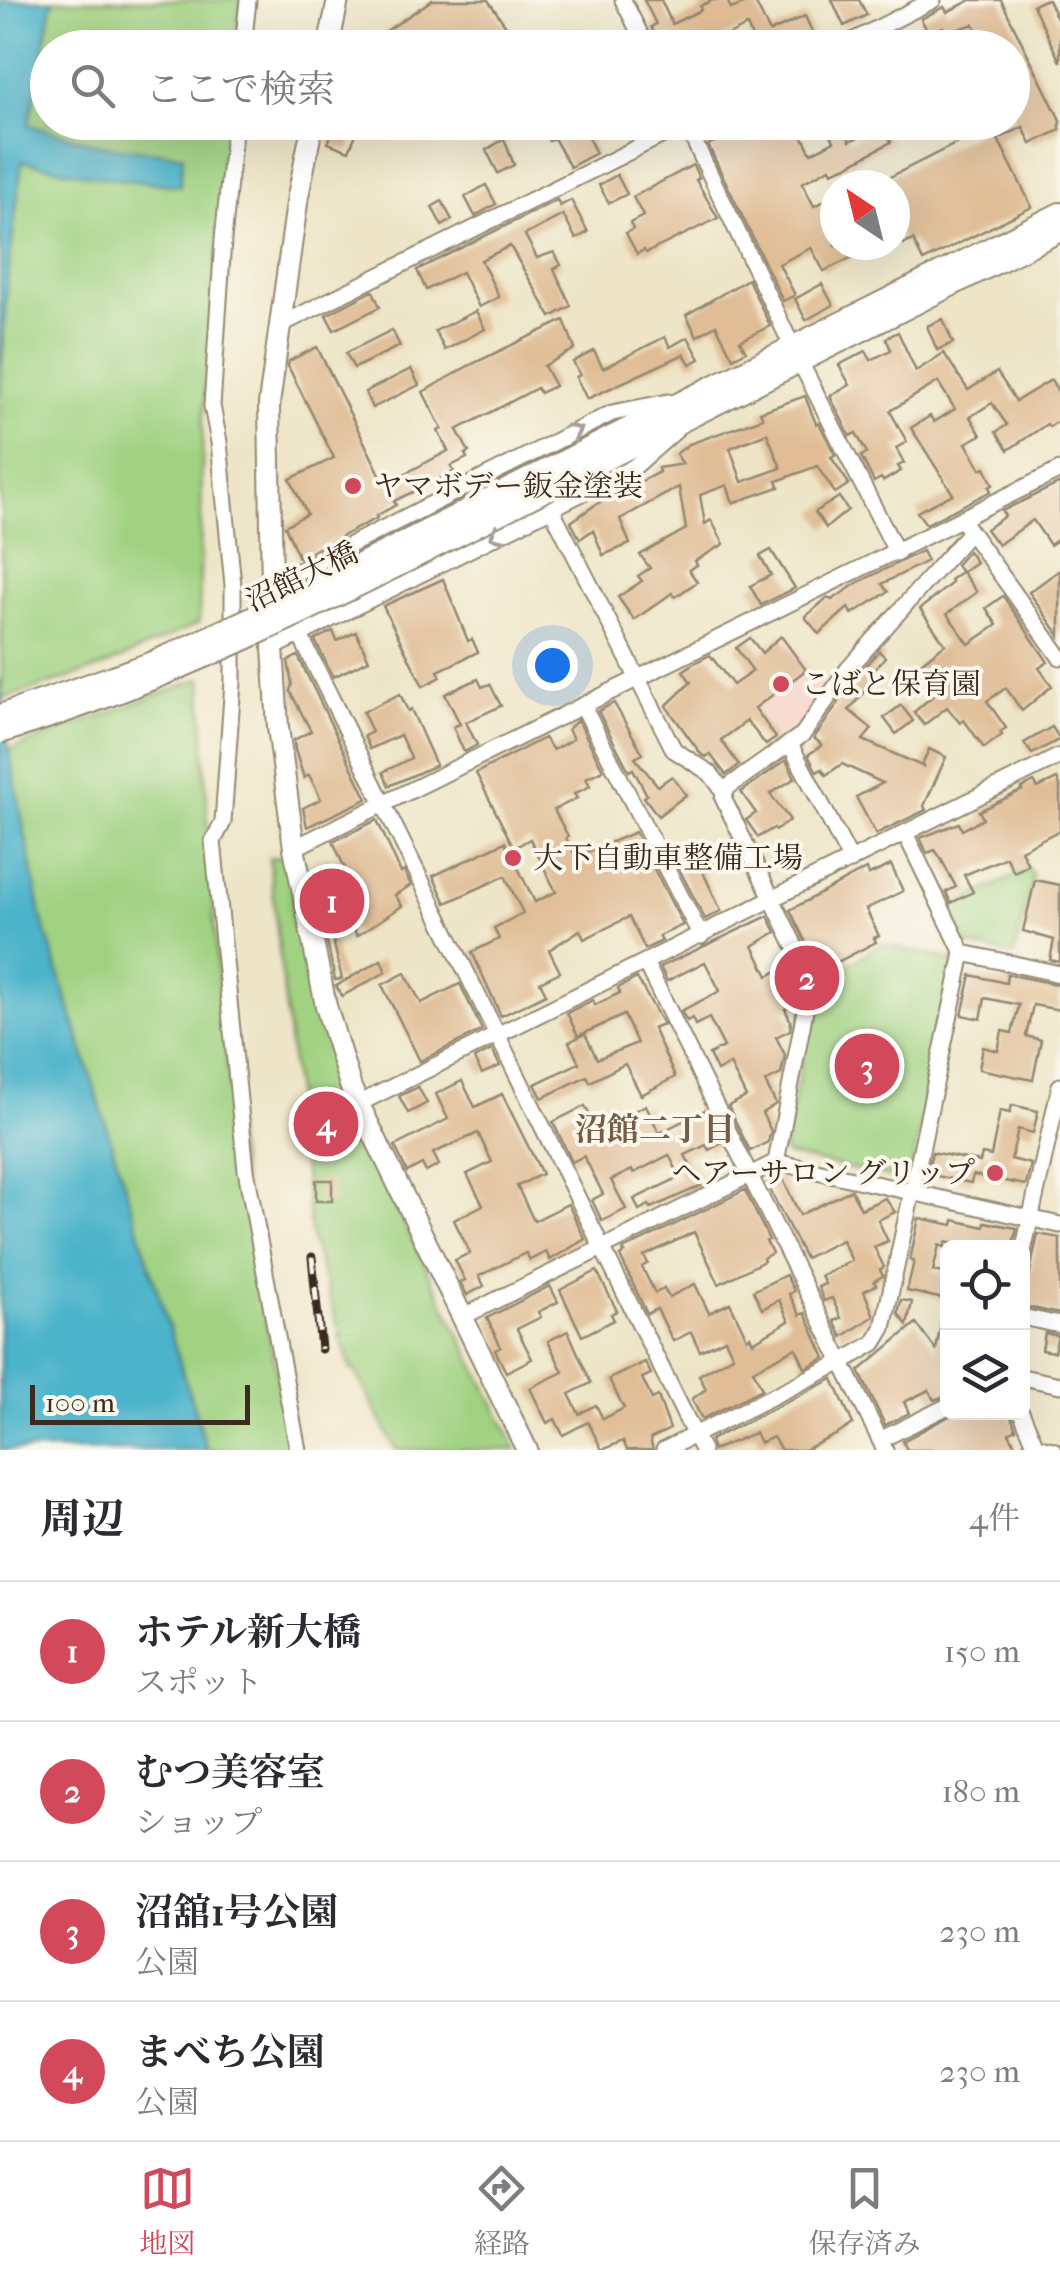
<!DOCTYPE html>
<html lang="ja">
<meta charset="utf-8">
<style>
:root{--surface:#fff;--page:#f7f7f7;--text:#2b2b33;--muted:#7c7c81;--line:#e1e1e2;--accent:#d1495b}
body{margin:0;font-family:"IM FELL French Canon","Noto Serif JP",serif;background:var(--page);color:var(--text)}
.controls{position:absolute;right:30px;bottom:30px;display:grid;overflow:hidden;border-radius:15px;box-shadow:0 10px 40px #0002}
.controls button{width:90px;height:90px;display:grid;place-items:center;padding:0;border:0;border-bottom:2px solid var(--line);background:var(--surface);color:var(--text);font:50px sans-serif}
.compass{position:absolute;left:820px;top:170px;width:90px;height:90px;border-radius:50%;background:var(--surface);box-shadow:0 10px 40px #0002;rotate:325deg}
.scale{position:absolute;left:30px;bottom:25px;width:220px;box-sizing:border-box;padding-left:10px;border:5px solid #3b2a1e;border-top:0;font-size:28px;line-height:35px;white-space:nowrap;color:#3b2a1e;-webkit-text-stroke:8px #fbf7ec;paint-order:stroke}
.you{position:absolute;left:552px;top:665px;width:35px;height:35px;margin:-25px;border:8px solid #fff;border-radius:50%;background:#1a73e8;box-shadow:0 0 0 15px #1a73e833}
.badge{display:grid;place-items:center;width:65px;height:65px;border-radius:50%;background:var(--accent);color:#fff;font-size:32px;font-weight:700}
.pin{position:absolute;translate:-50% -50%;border:5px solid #fff;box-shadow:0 2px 10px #0006}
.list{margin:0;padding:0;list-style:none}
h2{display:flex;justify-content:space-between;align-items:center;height:130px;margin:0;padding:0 40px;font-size:42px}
h2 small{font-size:32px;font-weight:400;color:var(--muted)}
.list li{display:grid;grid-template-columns:65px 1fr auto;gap:30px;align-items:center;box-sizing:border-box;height:140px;padding:0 40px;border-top:2px solid var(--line)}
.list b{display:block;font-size:38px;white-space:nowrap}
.list p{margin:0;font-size:32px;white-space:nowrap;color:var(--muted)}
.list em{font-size:32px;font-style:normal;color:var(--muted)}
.icon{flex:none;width:55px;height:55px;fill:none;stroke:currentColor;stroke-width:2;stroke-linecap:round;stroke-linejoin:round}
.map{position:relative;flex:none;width:1060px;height:1450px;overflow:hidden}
.search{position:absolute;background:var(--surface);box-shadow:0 10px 40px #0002;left:30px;right:30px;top:30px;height:110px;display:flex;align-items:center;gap:25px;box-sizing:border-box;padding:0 35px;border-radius:55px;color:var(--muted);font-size:38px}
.sheet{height:690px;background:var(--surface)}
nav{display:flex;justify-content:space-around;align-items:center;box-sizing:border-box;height:140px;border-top:2px solid var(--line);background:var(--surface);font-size:28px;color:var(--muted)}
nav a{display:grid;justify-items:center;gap:5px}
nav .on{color:var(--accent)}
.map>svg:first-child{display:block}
</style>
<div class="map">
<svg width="1060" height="1450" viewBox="0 0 1060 1450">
<rect width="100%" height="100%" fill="#fbf7ec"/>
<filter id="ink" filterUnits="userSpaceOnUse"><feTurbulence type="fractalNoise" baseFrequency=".01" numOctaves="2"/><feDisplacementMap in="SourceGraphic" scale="20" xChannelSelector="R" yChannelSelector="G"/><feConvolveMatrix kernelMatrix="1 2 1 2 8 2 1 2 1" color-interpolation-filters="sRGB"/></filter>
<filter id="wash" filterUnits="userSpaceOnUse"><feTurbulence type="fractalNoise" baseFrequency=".0048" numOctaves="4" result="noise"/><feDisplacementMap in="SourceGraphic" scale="40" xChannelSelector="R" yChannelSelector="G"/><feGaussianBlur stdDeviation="2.25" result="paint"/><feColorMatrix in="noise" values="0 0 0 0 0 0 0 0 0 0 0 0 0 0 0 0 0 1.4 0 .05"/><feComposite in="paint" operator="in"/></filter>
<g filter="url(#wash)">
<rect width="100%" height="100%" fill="#eee5c7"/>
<path fill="#f7d1c8" d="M783,633L827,691L801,728L782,740L734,677Z"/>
<g fill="#a0d282" stroke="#6e7e50" stroke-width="2.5">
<path d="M53,0H241L236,47L48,48V122L228,123L203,418L199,623L105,666L2,699L0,394L7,282L22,161Z"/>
<path d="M202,678C207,869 221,1060 252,1248C264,1316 279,1383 292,1450H207L41,916L9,750Z"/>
<path d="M285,856L339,1094L517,1450H396L354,1369L351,1370L311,1237L269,858Z"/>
<path d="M1029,869L1033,876L1014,956L968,945L951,907Z"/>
<path d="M881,944L955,961L911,1171L898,1179L787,1155L783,1150L818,983Z"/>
</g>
<g fill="#4bb3ca" stroke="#436e74" stroke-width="2.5">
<path d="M0,0H53L29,125L100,145L183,155L180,186L99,177L22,161L7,282L0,394Z"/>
<path d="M0,678L9,750L41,916L207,1450H0Z"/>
</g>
<g id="blocks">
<g fill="#e0bd96" fill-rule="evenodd">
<path d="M432,0H488L508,29L481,48H378L373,40Z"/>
<path d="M644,0H661L672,24L701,10L700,6L713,0H727L731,9L754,0L770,32L805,16L813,34L785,48H757L747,26L710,44L712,48H679L674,37L659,44L651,27L656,24Z"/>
<path d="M832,0H859L867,15L844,26Z"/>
<path d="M971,0H1001L1060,120V130L1031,144L1023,127L998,139L1032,207L923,261L913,240L904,244L895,225V185H874L999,122H1012V99L1026,92L1012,62V48H985L974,24L946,33L943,27L929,34L921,19L944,7L947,12Z"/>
<path d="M1044,0H1048L1060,25V62L1033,5Z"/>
<path d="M336,122L358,129L349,151L328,143Z"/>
<path d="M539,122H580L596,153L570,167L554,138L549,141Z"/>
<path d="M724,122H795L811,153L834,141L824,122H840L850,141L882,125L891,142L847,166L832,172L830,168L802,183L814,206L835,196V245H877L824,271L811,248L779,264L795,295L783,301L708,145L718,140L712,129Z"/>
<path d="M504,139L514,165L498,173L486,150Z"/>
<path d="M693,165L699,178L696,180L718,218L646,253L644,250L637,254L626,233L633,229L630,223L643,216L633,197Z"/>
<path d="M617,175L627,194L609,203L599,185Z"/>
<path d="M486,185L496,204L475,216L465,197Z"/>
<path d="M557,200L560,206L571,200L588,232L576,239L563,215L525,235L537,258L554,252L561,265L554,269L571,306L551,317L510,246L481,260L499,297L479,307L462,272L426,290L417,270Z"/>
<path d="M442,201L452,220L442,226L432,207Z"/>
<path d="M748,279L770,326L740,341L746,351L733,358L716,325L697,336L686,315Z"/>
<path d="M822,284L833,305L806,320L795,299Z"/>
<path d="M373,291L380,307L334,330L326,315Z"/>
<path d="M476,311L485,329L445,350L435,331Z"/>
<path d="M943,319L953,343L937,350L927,326Z"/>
<path d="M564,320L575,349L544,366L555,386L540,393L537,388L457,430L469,452L465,454L467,458L451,466L454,472L394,501L396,505L376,516L377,518L299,558L285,526L307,514L290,479L334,458L288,366L289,361L317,347L385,484L448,451L438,431L442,429L423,392L468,366Z"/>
<path d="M392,330L400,346L354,368L346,353Z"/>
<path d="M898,332L916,371L944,353L968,390L997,372L1016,401L1051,380L1060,394V420L1049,427L1047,424L1008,450L996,432L1007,425L992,403L970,417L981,435L966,443L981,469L985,467L993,485L989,487L991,491L926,524L917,512L953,494L911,428L930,416L934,422L955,409L938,382L890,411L907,442L896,448L904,463L898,466L901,471L883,481L881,478L874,482L861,456L867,453L856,433L850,436L830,396L850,385L839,365L866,351L871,360L891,350L886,338Z"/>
<path d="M665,337L670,347L688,337L700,359L690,364L684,354L587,399L576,377L580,375L573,362L594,351L603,368Z"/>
<path d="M411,369L419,385L372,408L365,392Z"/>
<path d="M805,396L816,424L819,423L835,455L831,457L849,484L835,493L817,466L777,481L779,487L733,503L727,485L700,495L705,524L711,520L724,544L695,561L697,565L689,570L697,582L675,597L672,593L634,620L618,597L642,581L638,576L650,568L640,555L686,529L679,487L620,519L630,544L603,555L593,530L580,539L571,522L595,505L659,472L658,468L683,464L676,454L689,444L763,418L760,412ZM767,433L781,468L742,482L730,448Z"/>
<path d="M1060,483V538L1050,545L1033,520L998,545L986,529L1005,516L1002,511Z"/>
<path d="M839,497L848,510L826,528L815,512Z"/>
<path d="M771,550L795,588L761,605L750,586L771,575L760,556Z"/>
<path d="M922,551L927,561L882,584L888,592L852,614L848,608L819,634L805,617L827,598L832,600L857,583Z"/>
<path d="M968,551L976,562L962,572L977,592L947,614L969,644L997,625L986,608L1003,596L1048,662L1039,668L1052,686L1022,711L1006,688L987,701L1006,728L1000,732L1002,735L984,748L964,720L960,723L947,707L924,725L914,712L936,693L916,667L945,644L920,609L952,583L950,580L961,572L956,565Z"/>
<path d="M1060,570V636L1029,592Z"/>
<path d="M443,579L468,641L472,639L478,652L438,671L441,677L423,686L383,606Z"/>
<path d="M333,631L337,641L356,632L369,660L333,677L315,640Z"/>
<path d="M781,636L806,670L755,708L776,738L766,745L747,721L721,740L739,765L726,775L710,754L706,757L701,754L666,706L691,682L683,671L691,665L710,655L733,685L753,671L736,648L750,638L762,653Z"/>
<path d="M879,651L885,657L872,672L875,674L866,685L868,687L849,710L872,729L863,740L924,767L922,765L929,749L946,757L924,806L926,810L876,834L856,797L883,783L842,764L826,775L822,769L817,772L808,755L822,745L814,738L857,676Z"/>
<path d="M298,656L367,799L307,827L303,808L321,799L309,775L304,778L295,750L294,740L311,731L290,691L292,684L288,661Z"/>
<path d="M478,679L482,687L490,684L501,706L466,722L477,745L464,752L453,727L460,724L445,694Z"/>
<path d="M400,694L408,711L411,709L436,765L389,786L383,772L411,758L400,735L370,749L364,736L372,732L363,712Z"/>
<path d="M614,703L643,754L635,758L658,786L672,776L686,795L658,816L644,797L647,795L633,769L629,771L598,711Z"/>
<path d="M901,705L913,721L896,734L884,718Z"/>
<path d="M578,720L603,770L586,778L590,786L574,794L577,798L554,810L568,836L566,838L576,857L635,832L683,925L659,936L662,941L645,949L629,917L584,939L580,930L549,950L560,972L540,982L546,994L501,1016L472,952L499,939L494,928L523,913L505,876L446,903L433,876L505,842L535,902L556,892L530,839L514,848L476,773L544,738L553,750L573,739L568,729Z"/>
<path d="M1052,727L1060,739L1032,754L1024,743Z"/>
<path d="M786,760L795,778L770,794L790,820L776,830L774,828L758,837L746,820L756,813L741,792Z"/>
<path d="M1057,779L1060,785V830L1021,850L1028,865L1014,872L1006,857L964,875L973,892L951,903L946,892L956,887L940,857L935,850L927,853L920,838L959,823L962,830L983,819L979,811L1023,790L1022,788L1034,782L1038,788Z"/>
<path d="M377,820L401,873L404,871L411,885L395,895L402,906L357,936L332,882L346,871L333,841Z"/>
<path d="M731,840L738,856L703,872L721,911L705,919L677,865Z"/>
<path d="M891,865L903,891L866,909L879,936L874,938L876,942L820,971L790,910L866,869L869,875Z"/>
<path d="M1035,880L1060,885V962L1050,960L1054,940L1023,931Z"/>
<path d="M324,901L342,979L335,980L319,902Z"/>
<path d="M768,916L776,932L753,946L768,976L791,964L799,981L786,989L794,1005L785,1009L791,1022L790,1030L776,1037L785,1055L781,1074L765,1082L776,1104L762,1113L771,1131L768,1142L750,1151L728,1106L746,1097L730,1064L717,1071L709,1054L724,1047L709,1018L695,1025L692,1018L687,1021L681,1011L720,991L705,962L667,981L660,967Z"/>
<path d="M381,960L386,972L342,996L336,986Z"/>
<path d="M405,973L421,1003L460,984L482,1030L420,1061L382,985Z"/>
<path d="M1007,974L1060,985V1010L1033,1005L1026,1036L1041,1040L1033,1080L979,1069L983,1047L998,1051L1002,1031L1012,1033L1019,1005L985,998L981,1019L962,1015L971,975L1006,983Z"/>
<path d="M637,978L663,1024L653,1028L675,1077L641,1095L625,1064L590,1082L587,1076L542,1098L535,1084L579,1063L569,1042L585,1034L597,1059L637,1043L624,1015L578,1036L567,1013L593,1000L595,1005L620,993L618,988Z"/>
<path d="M492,1050L500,1066L482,1074L474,1059Z"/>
<path d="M462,1081L475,1107L502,1094L542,1174L517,1186L534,1221L568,1204L585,1239L550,1260L546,1252L530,1260L526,1253L479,1276L484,1286L467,1295L460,1282L465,1280L455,1260L470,1253L454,1220L483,1205L467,1174L492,1162L478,1133L433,1153L439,1165L426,1172L422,1164L407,1172L395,1146L448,1119L436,1094Z"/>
<path d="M418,1087L427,1103L408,1113L399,1096Z"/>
<path d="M646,1105L659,1133L705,1110L722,1143L709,1150L706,1145L685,1155L701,1186L651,1208L649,1205L639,1210L634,1199L680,1177L669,1155L634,1173L632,1170L611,1180L626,1209L602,1221L592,1200L603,1194L584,1156L572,1162L553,1122L585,1106L599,1133L614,1113L621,1118Z"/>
<path d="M1012,1105L1038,1111L1033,1133L1018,1129L1011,1159L1031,1164L1026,1185L973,1175L971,1183L927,1174L932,1152L980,1162L982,1154L991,1156L1000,1111L1010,1113Z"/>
<path d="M781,1175L800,1215L851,1190L861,1209L885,1198L895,1212L878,1220L888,1241L874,1247L884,1267L880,1270L883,1276L874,1281L876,1285L864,1291L874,1316L842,1337L834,1321L841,1318L832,1298L824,1301L818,1287L825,1284L821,1276L852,1261L842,1240L805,1258L767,1184Z"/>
<rect x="316" y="1180" width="16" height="21"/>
<path d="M745,1190L769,1240L766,1241L772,1253L763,1258L764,1261L719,1284L694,1232L644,1256L648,1263L642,1267L655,1293L664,1288L669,1297L695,1284L709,1313L730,1303L747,1338L750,1336L753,1342L789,1321L779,1300L762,1309L753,1291L786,1275L794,1291L789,1294L800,1315L805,1313L825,1358L805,1368L796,1348L753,1370L762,1389L702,1419L692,1399L706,1389L699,1375L733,1356L725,1339L700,1351L691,1332L673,1341L657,1309L647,1314L620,1256L625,1253L623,1250Z"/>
<path d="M919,1218L953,1225L954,1220L984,1227L985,1222L1017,1228L1012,1248H970L946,1242L945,1247L939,1245L933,1271L948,1274V1300L907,1291L914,1261L910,1260Z"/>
<path d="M1038,1234L1060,1238V1314L1022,1306V1289L1026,1290Z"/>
<path d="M597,1271L617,1311L611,1314L614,1320L582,1336L560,1290Z"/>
<path d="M550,1286L558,1302L538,1312L541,1317L517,1329L532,1359L506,1372L495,1350L501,1347L487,1318Z"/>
<path d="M901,1300L912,1302L907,1325L898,1313Z"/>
<path d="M942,1319H948V1395L934,1400L929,1390L904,1402L909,1413L885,1425L859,1371L916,1323L936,1350Z"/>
<path d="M568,1331L591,1383L569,1394L579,1414L596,1405L603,1419L624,1408L609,1379L645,1362L651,1374L642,1378L652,1399L658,1396L670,1429L650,1439L653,1450H627L623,1441L602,1450L588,1422L563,1435L555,1419L547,1423L530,1388L563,1372L548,1341Z"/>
<path d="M1045,1333L1058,1336L1054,1352L1042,1350Z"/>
<path d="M833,1379L853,1424L838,1434L804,1450H781L773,1437L760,1443L755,1433L713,1450L710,1440Z"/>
<path d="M957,1412H1009L1016,1429L1009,1433L1016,1446L1008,1450H907L903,1441Z"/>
</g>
</g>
</g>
<g filter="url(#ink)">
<use href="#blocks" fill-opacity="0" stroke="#948872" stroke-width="2.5"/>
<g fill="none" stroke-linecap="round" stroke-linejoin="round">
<g stroke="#948872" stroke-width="19">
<g id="minor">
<path d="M623,0L647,48"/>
<path d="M243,48L248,0"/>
<path d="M839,48L933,0"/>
<path d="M235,122L223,240L212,406L219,442L233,585V682L223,822L213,841L246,1170L298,1450"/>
<path d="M685,122L792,346L897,553"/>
<path d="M278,326L689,122"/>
<path d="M551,508L674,750L710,773L725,793"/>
<path d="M966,526L1060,657"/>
<path d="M269,586L612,413L668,402"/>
<path d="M299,633L702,1450"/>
<path d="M273,648L634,467L675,431"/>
<path d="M583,706L701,936"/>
<path d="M790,744L851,861"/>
<path d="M906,835L963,953L1060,974"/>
<path d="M294,848L1060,470"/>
<path d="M646,964L885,1450"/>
<path d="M358,1104L1060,756"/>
<path d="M776,1162L811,979L723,798L728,787L803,734L848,669L970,532"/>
<path d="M1022,1256L1060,1086"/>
<path d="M462,1317L776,1162L1060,1225"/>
<path d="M1022,1317L1060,1325"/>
<path d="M1022,1377L1060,1385"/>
<path d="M1021,1412L1036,1446"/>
<path d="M880,1440L948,1406"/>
<path d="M664,1450L842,1362L874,1343L883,1328L963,953"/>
<path d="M1028,1450L1036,1446L1053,1450"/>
</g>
</g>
<g stroke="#948872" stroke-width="24">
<g id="tertiary">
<path d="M328,48L338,0"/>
<path d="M313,122L298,196L269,404L273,648L278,727L294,848L326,1006L351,1088L527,1450"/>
<path d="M611,437L1060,213"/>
<path d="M621,452L1060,231"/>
</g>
</g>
<use href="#minor" stroke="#fff" stroke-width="15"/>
<use href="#tertiary" stroke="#fff" stroke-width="20"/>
<g stroke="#3b2a1e" stroke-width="9">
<path id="rail" d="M312,1257L321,1349"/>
</g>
<use href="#rail" stroke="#fbf7ec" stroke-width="5" stroke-dasharray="15" stroke-linecap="butt"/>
<g stroke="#948872" stroke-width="24" stroke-linecap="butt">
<g id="tertiary-bridge">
<path d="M0,715L153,662L293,598L611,437"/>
<path d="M0,733C218,668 418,554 621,452"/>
</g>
</g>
<use href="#tertiary-bridge" stroke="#fff" stroke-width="20"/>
</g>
<defs><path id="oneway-chevron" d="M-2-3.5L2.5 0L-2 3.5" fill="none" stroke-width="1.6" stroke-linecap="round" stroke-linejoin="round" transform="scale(2.5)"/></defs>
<g stroke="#a79f9a">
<use href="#oneway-chevron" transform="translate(575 431) rotate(-27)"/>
<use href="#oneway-chevron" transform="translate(496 535) rotate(154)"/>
</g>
</g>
<g fill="#d1495b" stroke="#fbf7ec" stroke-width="4">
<circle cx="353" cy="486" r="10"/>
<circle cx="781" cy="684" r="10"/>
<circle cx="513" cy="858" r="10"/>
<circle cx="995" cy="1173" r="10"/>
</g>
<g text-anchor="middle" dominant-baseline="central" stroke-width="8" stroke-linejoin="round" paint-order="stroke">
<g font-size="30" fill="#3b2a1e" stroke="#fbf7ec" text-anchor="start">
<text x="373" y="486">ヤマボデー鈑金塗装</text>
<text x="801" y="684">こばと保育園</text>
<text x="533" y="858">大下自動車整備工場</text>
<text x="975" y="1173" text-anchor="end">ヘアーサロン グリップ</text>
</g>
<g font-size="30" fill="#3b2a1e" stroke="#fbf7ec">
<text transform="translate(302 577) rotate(-26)">沼館大橋</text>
</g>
<g font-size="32" font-weight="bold" fill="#755d48" stroke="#fbf7ec">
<text x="655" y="1129">沼館二丁目</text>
</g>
</g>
</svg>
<div class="controls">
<button><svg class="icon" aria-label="locate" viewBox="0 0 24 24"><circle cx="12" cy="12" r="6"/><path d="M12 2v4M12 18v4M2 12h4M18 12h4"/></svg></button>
<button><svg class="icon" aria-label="layers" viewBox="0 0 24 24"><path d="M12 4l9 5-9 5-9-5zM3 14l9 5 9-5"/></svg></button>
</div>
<svg class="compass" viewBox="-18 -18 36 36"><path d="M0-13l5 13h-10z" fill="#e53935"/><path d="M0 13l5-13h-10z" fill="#7c7c81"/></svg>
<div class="scale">100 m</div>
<div class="you"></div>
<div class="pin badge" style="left:332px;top:901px">1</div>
<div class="pin badge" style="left:807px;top:978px">2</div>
<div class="pin badge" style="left:867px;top:1066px">3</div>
<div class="pin badge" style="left:326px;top:1124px">4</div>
<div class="search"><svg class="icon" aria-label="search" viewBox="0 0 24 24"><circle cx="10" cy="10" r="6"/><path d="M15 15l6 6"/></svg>ここで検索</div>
</div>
<section class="sheet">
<h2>周辺<small>4件</small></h2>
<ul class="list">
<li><span class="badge">1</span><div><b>ホテル新大橋</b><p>スポット</p></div><em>150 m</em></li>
<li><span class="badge">2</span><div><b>むつ美容室</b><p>ショップ</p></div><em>180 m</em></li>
<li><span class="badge">3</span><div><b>沼舘1号公園</b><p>公園</p></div><em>230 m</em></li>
<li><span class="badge">4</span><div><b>まべち公園</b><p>公園</p></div><em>230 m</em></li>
</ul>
</section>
<nav>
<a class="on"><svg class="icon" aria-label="map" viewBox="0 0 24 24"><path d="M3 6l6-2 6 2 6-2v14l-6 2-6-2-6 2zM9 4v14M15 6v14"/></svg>地図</a>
<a><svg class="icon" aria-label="directions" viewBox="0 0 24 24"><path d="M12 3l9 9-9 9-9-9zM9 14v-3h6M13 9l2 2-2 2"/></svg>経路</a>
<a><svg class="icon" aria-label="saved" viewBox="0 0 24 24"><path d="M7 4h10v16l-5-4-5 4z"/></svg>保存済み</a>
</nav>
